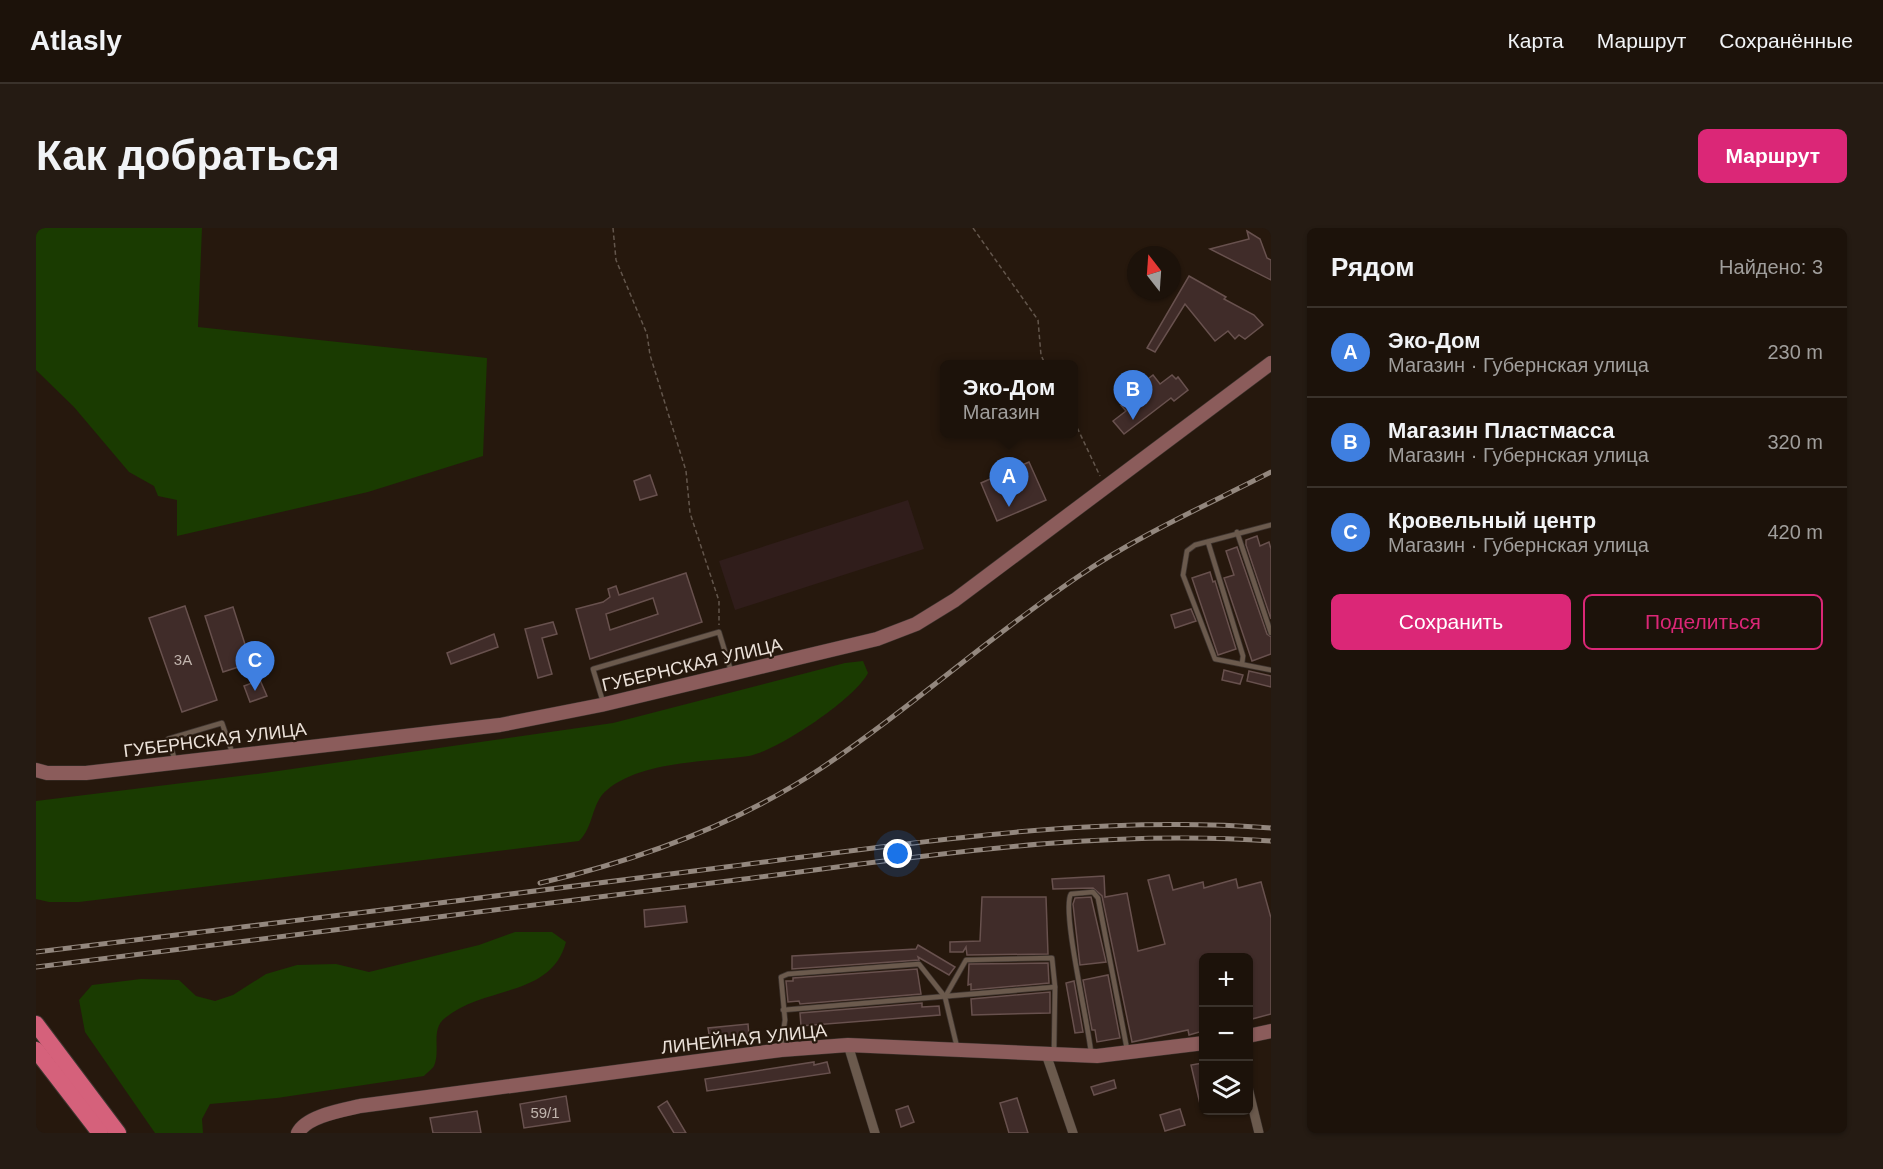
<!DOCTYPE html>
<html lang="ru">
<meta charset="utf-8">
<style>
:root{--surface:#1c120a;--page:#251b13;--text:#f1f3f6;--muted:#a09e9c;--line:#3a322b;--accent:#db2777}
body{margin:0;font-family:Arial,sans-serif;background:var(--page);color:var(--text)}
.controls{position:absolute;right:18px;bottom:18px;display:grid;overflow:hidden;border-radius:9px;box-shadow:0 2px 4px #0004}
.controls button{width:54px;height:54px;display:grid;place-items:center;padding:0;border:0;border-bottom:2px solid var(--line);background:var(--surface);color:var(--text);font:30px sans-serif}
.compass{position:absolute;left:1091px;top:18px;width:54px;height:54px;border-radius:50%;background:var(--surface);box-shadow:0 2px 4px #0004;rotate:343deg}
.you{position:absolute;left:862px;top:626px;width:21px;height:21px;margin:-15px;border:4px solid #fff;border-radius:50%;background:#1a73e8;box-shadow:0 0 0 9px #1a73e833}
.badge{display:grid;place-items:center;width:39px;height:39px;border-radius:50%;background:var(--accent);color:#fff;font-size:20px;font-weight:700}
.pin{position:absolute;translate:-50% -50px;filter:drop-shadow(0 2px 3px #0008)}
.pin::after{content:'';position:absolute;top:32px;width:21px;height:18px;background:inherit;clip-path:polygon(0 0,100% 0,50% 100%)}
.popup{position:absolute;left:904px;top:132px;width:138px;height:78px;box-sizing:border-box;display:grid;place-content:center;border-radius:9px;background:var(--surface);filter:drop-shadow(0 2px 4px #0005);font-size:20px;white-space:nowrap;color:var(--muted)}
.popup b{font-size:22px;color:var(--text)}
.popup::after{content:'';position:absolute;left:50%;top:100%;margin-left:-12px;border:12px solid transparent;border-top-color:var(--surface)}
.list{margin:0;padding:0;list-style:none}
h2{display:flex;justify-content:space-between;align-items:center;height:78px;margin:0;padding:0 24px;font-size:26px}
h2 small{font-size:20px;font-weight:400;color:var(--muted)}
.list li{display:grid;grid-template-columns:39px 1fr auto;gap:18px;align-items:center;box-sizing:border-box;height:90px;padding:0 24px;border-top:2px solid var(--line)}
.list b{display:block;font-size:22px;white-space:nowrap}
.list p{margin:0;font-size:20px;white-space:nowrap;color:var(--muted)}
.list em{font-size:20px;font-style:normal;color:var(--muted)}
.actions{display:flex;gap:12px;padding:18px 24px}
.actions a{flex:1;padding:14px 0;border:2px solid var(--accent);border-radius:9px;text-align:center;font-size:21px;color:var(--accent)}
.actions .main{background:var(--accent);color:#fff}
.icon{flex:none;width:33px;height:33px;fill:none;stroke:currentColor;stroke-width:2;stroke-linecap:round;stroke-linejoin:round}
.map{position:relative;flex:none;width:1235px;height:905px;overflow:hidden;border-radius:9px}
header{display:flex;align-items:center;gap:36px;box-sizing:border-box;height:84px;padding:0 30px;background:var(--surface);border-bottom:2px solid var(--line)}
header strong{font-size:28px}
nav{display:flex;gap:33px;margin-inline-start:auto;font-size:21px}
.intro{display:flex;align-items:center;justify-content:space-between;box-sizing:border-box;height:144px;padding:0 36px}
h1{margin:0;font-size:42px}
.button{padding:15px 27px;border-radius:9px;background:var(--accent);color:#fff;font-size:21px;font-weight:700}
main{display:flex;gap:36px;padding:0 36px}
aside{flex:1;background:var(--surface);border-radius:9px;box-shadow:0 2px 4px #0004}
.map>svg:first-child{display:block}
</style>
<header>
<strong>Atlasly</strong>
<nav><a>Карта</a><a>Маршрут</a><a>Сохранённые</a></nav>
</header>
<div class="intro"><h1>Как добраться</h1><a class="button">Маршрут</a></div>
<main>
<div class="map">
<svg width="1235" height="905" viewBox="0 0 1235 905">
<rect width="100%" height="100%" fill="#26180d"/>
<path fill="#301d1b" d="M872,272L888,321L699,382L683,333Z"/>
<g fill="#1a3b01">
<path d="M0,0H166L162,99L451,130L447,228L332,264L141,308V272L122,268L118,258L93,244L38,179L0,142Z"/>
<path d="M827,433L832,445C819,471 741,523 713,528C671,534 605,533 571,562C555,575 558,599 543,613L43,674H13L0,671V573L221,546L577,495L809,435Z"/>
<path d="M479,704H516L530,714C515,770 449,757 409,790C394,802 405,822 398,838C396,841 391,845 388,848L241,870L174,876L166,891L167,905H119L49,804L43,772L56,757L105,751L143,752L160,768L179,773L197,767L230,746L261,737L300,736L333,744L443,717Z"/>
</g>
<g fill="#402c29" stroke="#68514e" stroke-width="1.5" fill-rule="evenodd">
<path d="M1211,3L1224,11L1231,30L1235,32V52L1174,21L1213,11Z"/>
<path d="M1153,48L1190,69L1188,71L1218,87L1227,97L1209,111L1203,107L1199,111L1192,103L1179,113L1149,76L1119,124L1111,120Z"/>
<path d="M1117,147L1124,156L1136,147L1140,151L1142,149L1152,162L1138,173L1135,170L1088,206L1077,193L1090,183L1085,177L1099,166L1095,164Z"/>
<path d="M993,234L1010,272L961,293L945,255Z"/>
<path d="M614,247L621,267L604,272L598,253Z"/>
<path d="M1221,308L1224,318L1233,314L1235,321V391L1210,317V312Z"/>
<path d="M1201,319L1231,406L1235,409V426L1216,433L1188,350L1198,347L1190,323Z"/>
<path d="M1174,344L1177,354L1179,353L1200,421L1182,427L1156,350Z"/>
<path d="M650,345L666,394L554,431L540,381L567,374L574,369L572,361L580,358L583,367ZM617,370L622,386L574,402L570,386Z"/>
<path d="M149,378L181,472L146,484L113,390Z"/>
<path d="M197,379L215,435L187,444L169,388Z"/>
<path d="M1155,381L1160,393L1139,400L1135,387Z"/>
<path d="M517,394L521,406L506,410L516,446L502,450L489,401Z"/>
<path d="M458,406L462,419L415,436L411,425Z"/>
<path d="M1188,442L1207,447L1204,456L1186,452Z"/>
<path d="M1213,443L1235,448V459L1211,453Z"/>
<path d="M224,452L231,468L214,474L208,458Z"/>
<path d="M1133,647L1137,662L1167,654L1168,660L1200,651L1202,660L1225,654L1235,690V786L1216,791L1212,780V729H1167V765H1164L1167,777V803L1153,807L1152,802L1096,814L1066,668L1057,660L1017,661L1016,651L1068,648L1069,669L1091,665L1102,723L1129,716L1112,652Z"/>
<path d="M946,669H1010L1012,726L931,727L930,719L927,724H914V714L944,713Z"/>
<path d="M1055,669L1070,734L1044,737L1037,676L1039,670Z"/>
<path d="M649,678L651,694L609,699L608,682Z"/>
<path d="M882,717L919,739L913,747L882,729L883,732L756,741V728L880,721Z"/>
<path d="M1012,735L1013,755L935,762V756L932,757L933,736Z"/>
<path d="M881,741L885,766L764,776L763,773L752,774L750,753H757V750Z"/>
<path d="M1072,747L1084,810L1061,814L1059,802H1056L1047,752Z"/>
<path d="M1038,753L1047,804L1039,805L1030,755Z"/>
<path d="M1014,764V785L936,787L935,771Z"/>
<path d="M886,775V779L903,778L904,787L765,798L764,785Z"/>
<path d="M712,796L713,808L706,809V813L691,814V810L674,812L672,800Z"/>
<path d="M778,834V837L791,834L794,845L671,863L669,851Z"/>
<path d="M1167,835V876H1164L1155,837Z"/>
<path d="M1078,852L1080,860L1058,867L1055,859Z"/>
<path d="M530,868L534,893L488,900L484,876Z"/>
<path d="M981,870L992,905H973L964,875Z"/>
<path d="M631,873L650,905H638L622,879Z"/>
<path d="M872,878L878,894L865,899L860,882Z"/>
<path d="M1144,881L1149,897L1129,903L1124,887Z"/>
<path d="M441,883L445,905H397L394,890Z"/>
</g>
<g fill="none" stroke-linecap="round" stroke-linejoin="round">
<g stroke="#3f3530" stroke-width="6">
<g id="lane">
<path d="M1235,297L1159,317L1151,323L1147,347L1179,431L1235,442"/>
<path d="M1201,304L1235,405"/>
<path d="M1172,314L1207,428L1206,436"/>
<path d="M567,474L557,441L683,404L695,443"/>
<path d="M139,532L132,511L186,495L197,527"/>
<path d="M909,769L930,732L1016,730L1019,759L1018,823"/>
<path d="M747,782L1019,759"/>
<path d="M745,819L749,792L745,749L752,746L883,736L909,769L921,819"/>
<path d="M1055,825C1053,798 1025,681 1035,666L1057,664L1062,670L1091,821"/>
</g>
</g>
<g stroke="#3f3530" stroke-width="10">
<g id="street">
<path d="M812,817L839,905"/>
<path d="M1010,826L1037,905"/>
<path d="M1212,860L1223,905"/>
</g>
</g>
<g stroke="#3f3530" stroke-width="15">
<g id="secondary">
<path d="M0,542L11,545H50L464,497L565,477L841,411L880,396L919,372L1235,135"/>
<path d="M1212,808L1235,803"/>
<path d="M262,905C270,888 307,882 324,878L745,822L812,817L1061,828L1168,815"/>
</g>
</g>
<g stroke="#3f3530" stroke-width="18">
<g id="highway">
<path d="M0,796L82,905"/>
<path d="M0,822L64,905"/>
</g>
</g>
<g stroke="#63564c" stroke-width="1.5" stroke-dasharray="4.5 3" stroke-linecap="butt">
<path d="M577,0L580,32L611,106L614,127L650,243L654,285L683,373V397"/>
<path d="M937,0L1002,92L1005,127L1009,136"/>
<path d="M1038,193L1064,248"/>
</g>
<use href="#lane" stroke="#6b5a4d" stroke-width="4.5"/>
<use href="#street" stroke="#6b5a4d" stroke-width="9"/>
<use href="#secondary" stroke="#8b5c5b" stroke-width="14"/>
<use href="#highway" stroke="#d5617b" stroke-width="16"/>
<g stroke="#93877e" stroke-width="5">
<g id="rail">
<path d="M504,655C603,632 700,597 784,541C874,481 954,408 1043,348C1103,307 1171,277 1235,244"/>
<path d="M0,724C227,697 455,669 682,640C865,617 1050,586 1235,600"/>
<path d="M0,739C233,710 467,681 700,652C877,630 1057,600 1235,613"/>
</g>
</g>
<use href="#rail" stroke="#26180d" stroke-width="3" stroke-dasharray="9" stroke-linecap="butt"/>
</g>
<g text-anchor="middle" dominant-baseline="central" stroke-width="4.5" stroke-linejoin="round" paint-order="stroke">
<g font-size="15" fill="#c0b4ad">
<text x="147" y="431">3А</text>
<text x="509" y="884">59/1</text>
</g>
<g font-size="18" fill="#ebe1d9" stroke="#26180d">
<text transform="translate(656 437) rotate(-13)">ГУБЕРНСКАЯ УЛИЦА</text>
<text transform="translate(179 512) rotate(-7)">ГУБЕРНСКАЯ УЛИЦА</text>
<text transform="translate(708 811) rotate(-6)">ЛИНЕЙНАЯ УЛИЦА</text>
</g>
</g>
</svg>
<div class="controls">
<button>+</button>
<button>−</button>
<button><svg class="icon" aria-label="layers" viewBox="0 0 24 24"><path d="M12 4l9 5-9 5-9-5zM3 14l9 5 9-5"/></svg></button>
</div>
<svg class="compass" viewBox="-18 -18 36 36"><path d="M0-13l5 13h-10z" fill="#e53935"/><path d="M0 13l5-13h-10z" fill="#a09e9c"/></svg>
<div class="you"></div>
<div class="pin badge" style="left:973px;top:279px;background:#3f7fe0">A</div>
<div class="popup"><b>Эко-Дом</b>Магазин</div>
<div class="pin badge" style="left:1097px;top:192px;background:#3f7fe0">B</div>
<div class="pin badge" style="left:219px;top:463px;background:#3f7fe0">C</div>
</div>
<aside>
<h2>Рядом<small>Найдено: 3</small></h2>
<ul class="list">
<li><span class="badge" style="background:#3f7fe0">A</span><div><b>Эко-Дом</b><p>Магазин · Губернская улица</p></div><em>230 m</em></li>
<li><span class="badge" style="background:#3f7fe0">B</span><div><b>Магазин Пластмасса</b><p>Магазин · Губернская улица</p></div><em>320 m</em></li>
<li><span class="badge" style="background:#3f7fe0">C</span><div><b>Кровельный центр</b><p>Магазин · Губернская улица</p></div><em>420 m</em></li>
</ul>
<div class="actions"><a class="main">Сохранить</a><a>Поделиться</a></div>
</aside>
</main>
